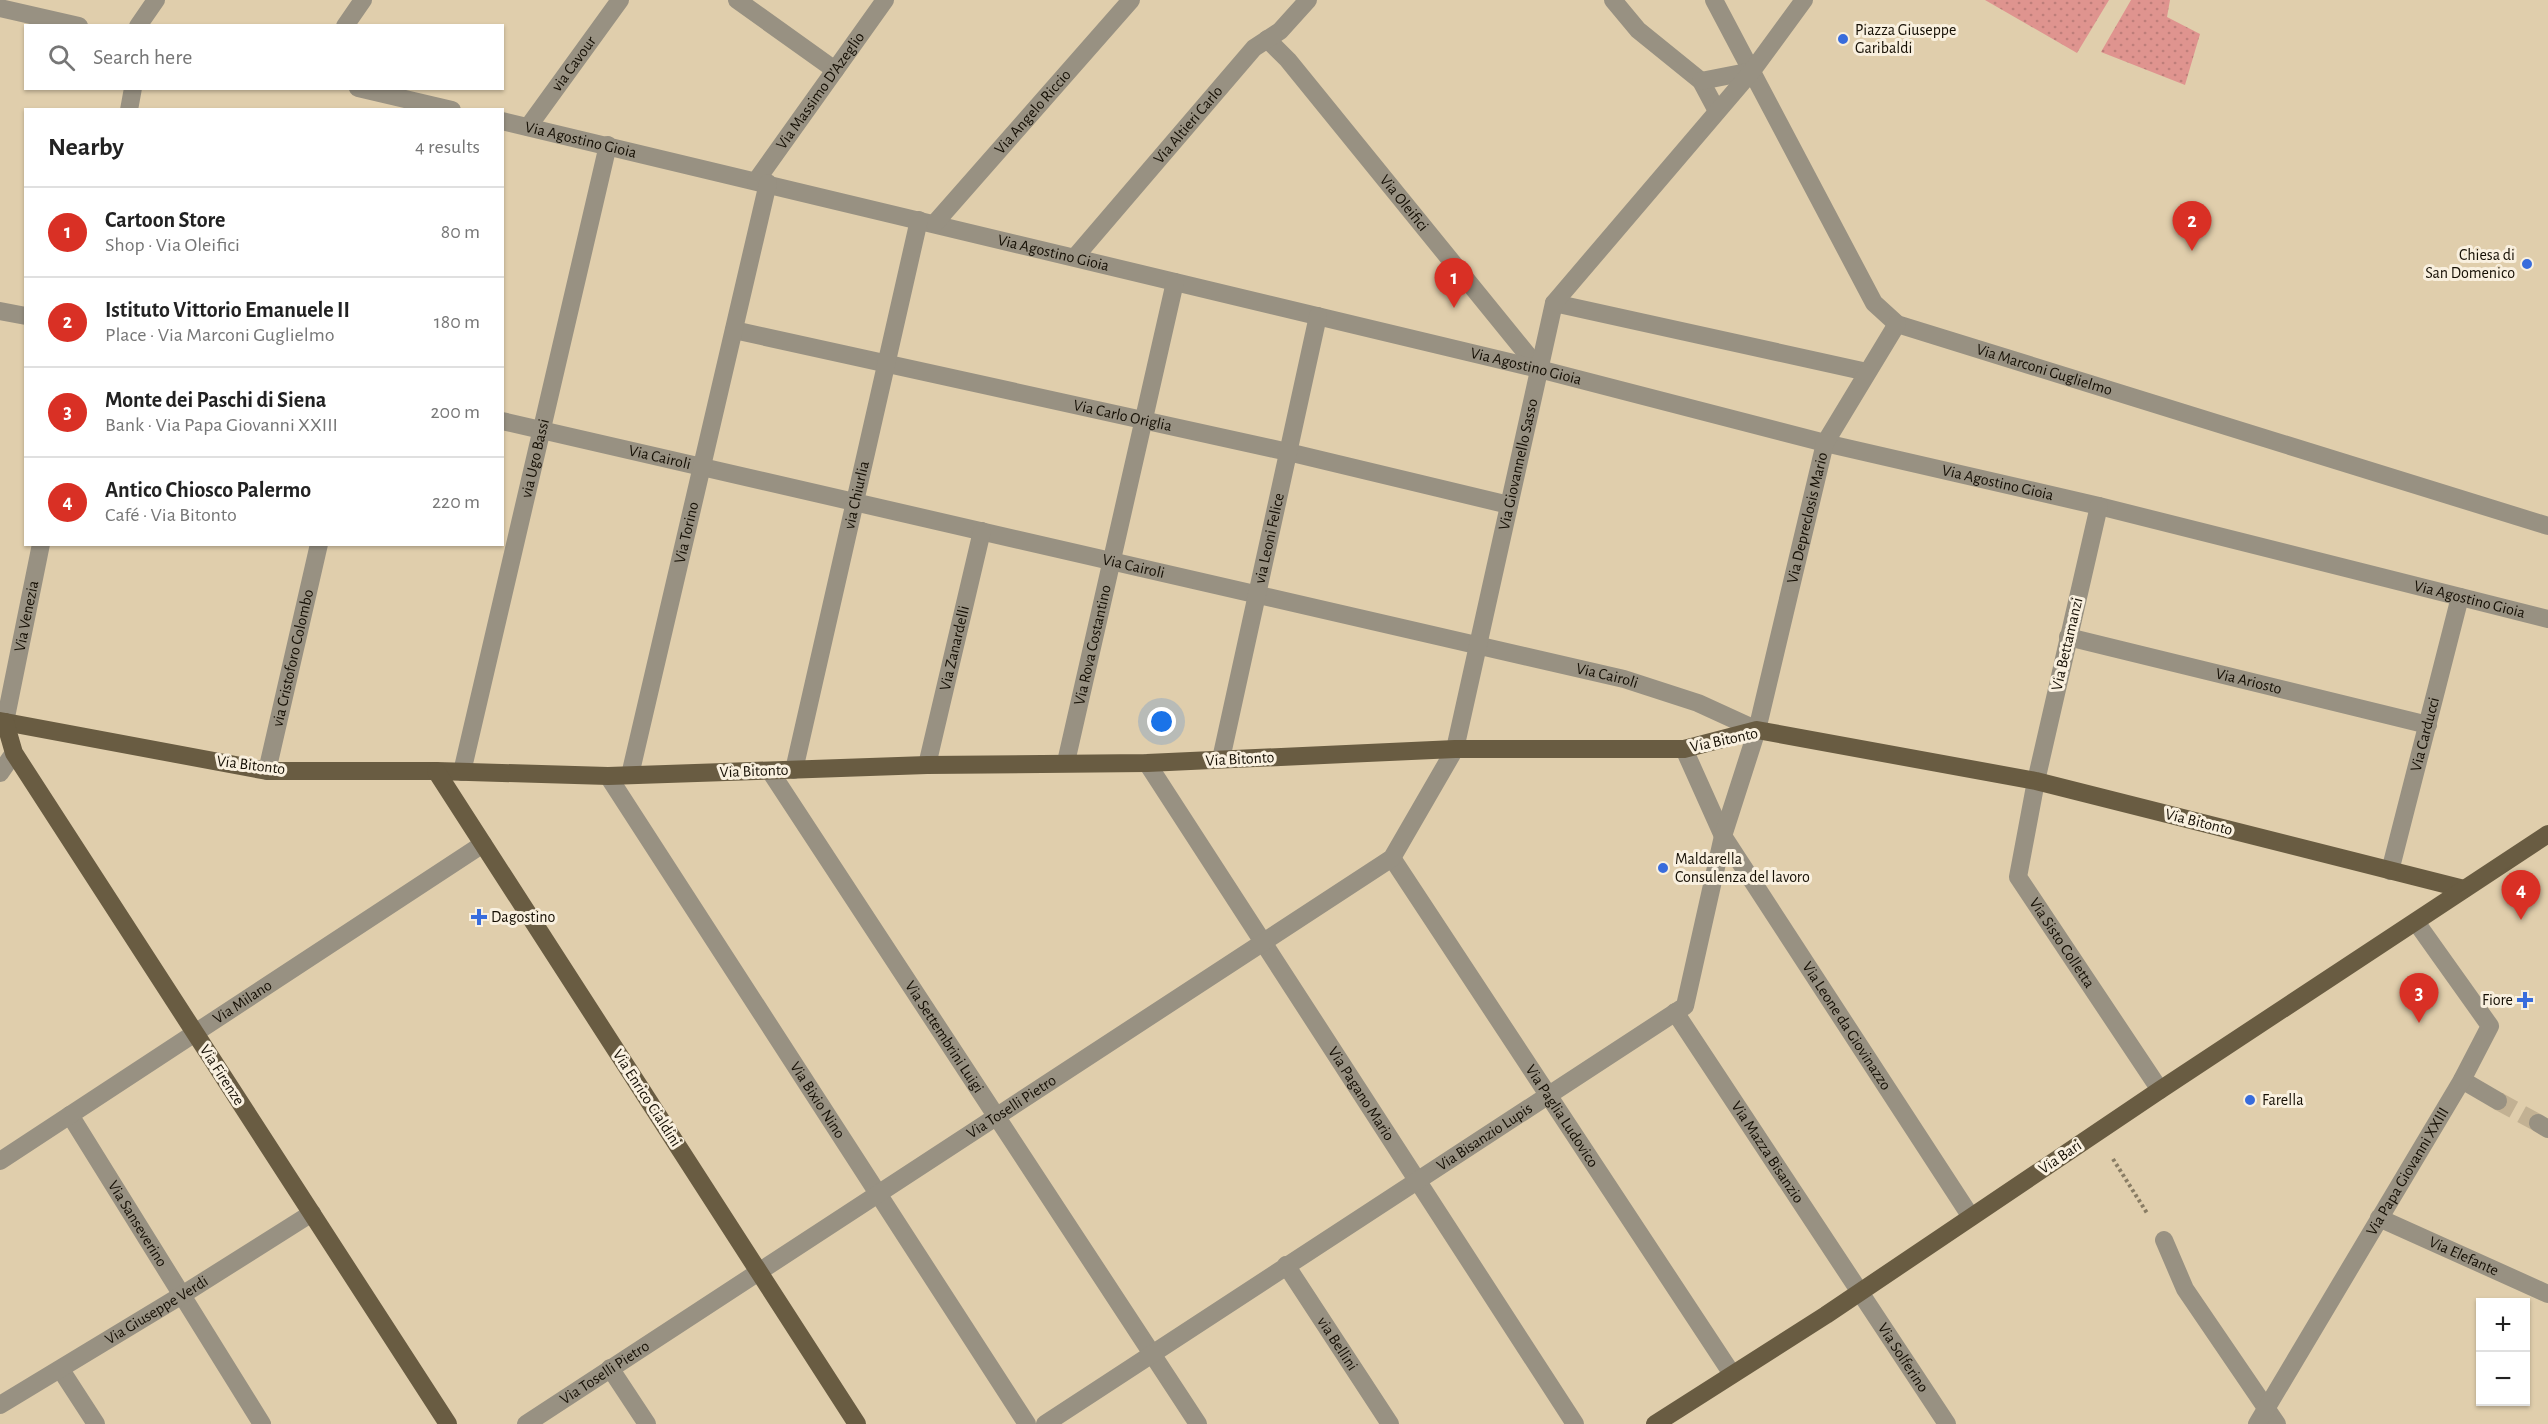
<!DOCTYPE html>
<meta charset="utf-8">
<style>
:root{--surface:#fff;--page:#f2f2f2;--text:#222;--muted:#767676;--line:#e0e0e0;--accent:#d93025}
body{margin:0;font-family:"Alegreya Sans",sans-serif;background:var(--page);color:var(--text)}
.controls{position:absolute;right:18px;bottom:18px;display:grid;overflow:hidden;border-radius:0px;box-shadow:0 2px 4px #0004}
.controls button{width:54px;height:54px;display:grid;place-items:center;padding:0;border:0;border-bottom:2px solid var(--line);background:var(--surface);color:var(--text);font:30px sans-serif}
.you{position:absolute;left:1162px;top:722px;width:21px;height:21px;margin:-15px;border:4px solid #fff;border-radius:50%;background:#1a73e8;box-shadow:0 0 0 9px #1a73e833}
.badge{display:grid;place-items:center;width:39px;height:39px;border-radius:50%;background:var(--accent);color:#fff;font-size:20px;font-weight:700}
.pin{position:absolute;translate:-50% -50px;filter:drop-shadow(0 2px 3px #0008)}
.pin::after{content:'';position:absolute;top:32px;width:21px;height:18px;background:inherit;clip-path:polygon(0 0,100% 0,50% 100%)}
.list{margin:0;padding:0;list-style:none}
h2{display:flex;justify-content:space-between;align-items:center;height:78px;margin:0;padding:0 24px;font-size:26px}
h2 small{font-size:20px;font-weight:400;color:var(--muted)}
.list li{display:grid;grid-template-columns:39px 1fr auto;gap:18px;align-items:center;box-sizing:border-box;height:90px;padding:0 24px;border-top:2px solid var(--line)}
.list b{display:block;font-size:22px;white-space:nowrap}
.list p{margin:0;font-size:20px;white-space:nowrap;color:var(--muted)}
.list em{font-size:20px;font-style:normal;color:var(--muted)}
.icon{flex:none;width:33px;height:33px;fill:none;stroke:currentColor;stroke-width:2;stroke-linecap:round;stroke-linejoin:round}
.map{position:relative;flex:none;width:2548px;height:1424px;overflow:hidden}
.search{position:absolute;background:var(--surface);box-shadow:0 2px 4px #0004;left:24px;top:24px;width:480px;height:66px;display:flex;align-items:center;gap:15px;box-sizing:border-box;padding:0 21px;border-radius:0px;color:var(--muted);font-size:22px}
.panel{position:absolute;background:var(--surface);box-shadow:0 2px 4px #0004;left:24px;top:108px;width:480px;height:438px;border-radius:0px}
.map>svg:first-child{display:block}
</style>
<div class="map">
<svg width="2548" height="1424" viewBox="0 0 2548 1424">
<defs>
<pattern id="grass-dots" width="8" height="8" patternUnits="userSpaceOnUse" patternTransform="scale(1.5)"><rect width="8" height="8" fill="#df948f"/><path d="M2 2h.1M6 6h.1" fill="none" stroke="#be7e7a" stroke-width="1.8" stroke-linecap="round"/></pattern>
</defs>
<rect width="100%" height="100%" fill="#e0ceac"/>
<g fill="url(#grass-dots)">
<path d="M1985,0H2109L2077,53Z"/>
<path d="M2131,0H2170L2167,17L2200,34L2185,85L2101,52Z"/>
</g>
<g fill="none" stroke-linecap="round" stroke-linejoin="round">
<path stroke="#c2b193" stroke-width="18" stroke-dasharray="18 9" stroke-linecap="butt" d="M2498,1101L2538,1123"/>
<path stroke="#897d64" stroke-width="4" stroke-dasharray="3 3" stroke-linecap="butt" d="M2113,1159L2147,1213"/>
<g stroke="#989182" stroke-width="18">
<path d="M737,0L835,70"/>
<path d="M1613,0L1638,30L1701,81L1717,111"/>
<path id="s1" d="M1714,0L1874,303L1897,324L2548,526"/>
<path d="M0,8L79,26"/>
<path d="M138,26L156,0"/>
<path d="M345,26L363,0"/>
<path id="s2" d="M1267,39L1288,60L1539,369"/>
<path d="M1701,81L1752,71"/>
<path d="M358,88L452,110"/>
<path d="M129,110L133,88"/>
<path id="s3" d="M502,121L1539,369L1825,443L2099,506L2548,619"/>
<path id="s4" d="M528,127L620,0"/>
<path id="s5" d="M756,181L885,0"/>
<path id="s6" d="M935,223L1131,0"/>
<path id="s7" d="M1075,257L1254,48L1280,31L1308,0"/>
<path d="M1554,303L1867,372"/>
<path d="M0,311L26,316"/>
<path id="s8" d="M734,330L1288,452L1509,505"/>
<path id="s9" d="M502,421L1624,679L1698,703L1757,730"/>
<path id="s10" d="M2099,506L2036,781L2018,877L2160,1090"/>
<path id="s11" d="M2068,637L2428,725"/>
<path id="s12" d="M5,722L41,544"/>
<path id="s13" d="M1684,749L1723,836L1971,1217"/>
<path id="s14" d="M1221,759L1318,316"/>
<path id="s15" d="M1066,762L1175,282"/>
<path id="s16" d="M1147,763L1575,1424"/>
<path id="s17" d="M927,765L982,531"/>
<path id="s18" d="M794,770L919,220"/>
<path id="s19" d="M267,771L319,544"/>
<path id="s20" d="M770,771L1198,1424"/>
<path id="s21" d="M462,772L608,145"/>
<path d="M0,773L14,753"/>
<path id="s22" d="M630,775L768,183"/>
<path id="s23" d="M608,776L1027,1424"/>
<path id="s24" d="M1392,858L1732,1374"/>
<path id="s25" d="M2390,871L2460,597"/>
<path id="s26" d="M1675,1012L1947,1424"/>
<path d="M2462,1080L2498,1101"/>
<path id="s27" d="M70,1115L262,1424"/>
<path d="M2538,1123L2548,1129"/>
<path id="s28" d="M0,1161L483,844"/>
<path id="s29" d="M2379,1218L2548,1294"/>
<path d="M2164,1240L2185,1289L2277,1424"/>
<path id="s30" d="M1286,1265L1390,1424"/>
<path d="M610,1368L647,1424"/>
<path d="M61,1370L96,1424"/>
<path id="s31" d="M0,1405L182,1295L312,1213"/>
<path id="s32" d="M526,1424L1392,858L1455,749L1554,303L1752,71L1804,0"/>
<path id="s33" d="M1045,1424L1685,1006L1723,836L1757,730L1825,443L1897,324"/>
<path id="s34" d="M2257,1424L2462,1080L2490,1026L2416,922"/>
</g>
<g stroke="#695c42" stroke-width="18">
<path d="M0,721L267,771H436L608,776L927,765L1147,763L1455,749H1684L1757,730L2036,781L2464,889"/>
<path d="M5,722L14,753L448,1424"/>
<path d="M436,771L857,1424"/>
<path d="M1655,1424L1826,1315L2160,1090L2548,834"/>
</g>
</g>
<g fill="#386cdc" stroke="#f9f0df" stroke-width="2">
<circle cx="1843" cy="39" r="6"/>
<circle cx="2527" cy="264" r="6"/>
<circle cx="1663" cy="868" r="6"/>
<path d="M476 908h6v6h6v6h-6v6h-6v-6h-6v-6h6z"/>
<path d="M2522 991h6v6h6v6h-6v6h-6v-6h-6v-6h6z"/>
<circle cx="2250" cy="1100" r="6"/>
</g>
<g text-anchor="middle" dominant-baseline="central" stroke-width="6" stroke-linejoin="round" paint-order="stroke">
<g font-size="16" fill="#150f04" stroke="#f9f0df" text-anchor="start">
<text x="1855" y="30">Piazza Giuseppe<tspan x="1855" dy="18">Garibaldi</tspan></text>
<text x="2515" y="255" text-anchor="end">Chiesa di<tspan x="2515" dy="18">San Domenico</tspan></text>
<text x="1675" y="859">Maldarella<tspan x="1675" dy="18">Consulenza del lavoro</tspan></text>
<text x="491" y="917">Dagostino</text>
<text x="2513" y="1000" text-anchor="end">Fiore</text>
<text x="2262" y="1100">Farella</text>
</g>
<g font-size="16" fill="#150f04" stroke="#f9f0df">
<text stroke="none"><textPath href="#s4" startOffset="78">via Cavour</textPath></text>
<text stroke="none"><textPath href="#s5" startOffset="111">Via Massimo D'Azeglio</textPath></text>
<text stroke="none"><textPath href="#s6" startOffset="148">Via Angelo Riccio</textPath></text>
<text stroke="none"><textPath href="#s7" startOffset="174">Via Altieri Carlo</textPath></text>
<text stroke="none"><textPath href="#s3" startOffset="81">Via Agostino Gioia</textPath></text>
<text stroke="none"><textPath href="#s2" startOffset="214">Via Oleifici</textPath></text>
<text stroke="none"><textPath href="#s3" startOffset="567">Via Agostino Gioia</textPath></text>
<text stroke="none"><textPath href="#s3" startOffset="1053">Via Agostino Gioia</textPath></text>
<text stroke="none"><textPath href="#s1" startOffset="528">Via Marconi Guglielmo</textPath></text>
<text stroke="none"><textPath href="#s8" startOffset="398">Via Carlo Origlia</textPath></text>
<text stroke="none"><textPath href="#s21" startOffset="322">via Ugo Bassi</textPath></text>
<text stroke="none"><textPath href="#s9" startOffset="162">Via Cairoli</textPath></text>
<text stroke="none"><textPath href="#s32" startOffset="1452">Via Giovannello Sasso</textPath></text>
<text stroke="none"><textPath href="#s3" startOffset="1539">Via Agostino Gioia</textPath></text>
<text stroke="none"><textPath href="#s18" startOffset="282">via Chiurlia</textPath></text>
<text stroke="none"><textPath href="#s33" startOffset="1268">Via Depreclosis Mario</textPath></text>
<text stroke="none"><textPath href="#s22" startOffset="249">Via Torino</textPath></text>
<text stroke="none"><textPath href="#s14" startOffset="226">via Leoni Felice</textPath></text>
<text stroke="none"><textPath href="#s9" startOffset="648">Via Cairoli</textPath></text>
<text stroke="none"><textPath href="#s3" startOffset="2025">Via Agostino Gioia</textPath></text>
<text stroke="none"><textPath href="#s12" startOffset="108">Via Venezia</textPath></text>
<text transform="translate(2067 644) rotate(-77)">Via Bettamanzi</text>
<text stroke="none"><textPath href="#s15" startOffset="120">Via Rova Costantino</textPath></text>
<text stroke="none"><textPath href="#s17" startOffset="120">Via Zanardelli</textPath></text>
<text stroke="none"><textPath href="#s19" startOffset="116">via Cristoforo Colombo</textPath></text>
<text stroke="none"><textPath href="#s9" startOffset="1134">Via Cairoli</textPath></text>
<text stroke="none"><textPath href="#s11" startOffset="186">Via Ariosto</textPath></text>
<text stroke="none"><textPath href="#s25" startOffset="141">Via Carducci</textPath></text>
<text transform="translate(1724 740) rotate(-12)">Via Bitonto</text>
<text transform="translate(1240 759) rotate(-3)">Via Bitonto</text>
<text transform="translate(251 765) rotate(7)">Via Bitonto</text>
<text transform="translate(754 771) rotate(-2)">Via Bitonto</text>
<text transform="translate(2199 822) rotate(14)">Via Bitonto</text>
<text stroke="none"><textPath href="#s10" startOffset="459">Via Sisto Colletta</textPath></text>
<text stroke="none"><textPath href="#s28" startOffset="290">Via Milano</textPath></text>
<text stroke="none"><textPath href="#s13" startOffset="322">Via Leone da Giovinazzo</textPath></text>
<text stroke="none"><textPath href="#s20" startOffset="318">Via Settembrini Luigi</textPath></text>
<text transform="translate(222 1075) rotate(57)">Via Firenze</text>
<text stroke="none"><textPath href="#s16" startOffset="394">Via Pagano Mario</textPath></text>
<text transform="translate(647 1098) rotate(57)">Via Enrico Cialdini</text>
<text stroke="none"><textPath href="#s23" startOffset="386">Via Bixio Nino</textPath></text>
<text stroke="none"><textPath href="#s32" startOffset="580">Via Toselli Pietro</textPath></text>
<text stroke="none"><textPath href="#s24" startOffset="309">Via Paglia Ludovico</textPath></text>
<text stroke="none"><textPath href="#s33" startOffset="525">Via Bisanzio Lupis</textPath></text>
<text stroke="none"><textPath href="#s26" startOffset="168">Via Mazza Bisanzio</textPath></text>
<text transform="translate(2060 1157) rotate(-34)">Via Bari</text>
<text stroke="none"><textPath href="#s34" startOffset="294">Via Papa Giovanni XXIII</textPath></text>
<text stroke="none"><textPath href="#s27" startOffset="128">Via Sanseverino</textPath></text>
<text stroke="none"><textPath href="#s29" startOffset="93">Via Elefante</textPath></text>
<text stroke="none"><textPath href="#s31" startOffset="183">Via Giuseppe Verdi</textPath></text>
<text stroke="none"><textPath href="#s30" startOffset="94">via Bellini</textPath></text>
<text stroke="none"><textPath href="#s26" startOffset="414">Via Solferino</textPath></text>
<text stroke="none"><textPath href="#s32" startOffset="94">Via Toselli Pietro</textPath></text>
</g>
</g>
</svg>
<div class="controls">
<button>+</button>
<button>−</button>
</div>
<div class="you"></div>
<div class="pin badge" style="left:1454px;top:308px">1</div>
<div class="pin badge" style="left:2192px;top:251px">2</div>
<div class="pin badge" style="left:2419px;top:1023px">3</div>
<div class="pin badge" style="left:2521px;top:920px">4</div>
<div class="search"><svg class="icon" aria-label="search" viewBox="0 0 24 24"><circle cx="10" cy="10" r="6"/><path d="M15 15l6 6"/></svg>Search here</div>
<section class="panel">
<h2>Nearby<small>4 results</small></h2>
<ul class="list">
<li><span class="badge">1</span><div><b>Cartoon Store</b><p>Shop · Via Oleifici</p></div><em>80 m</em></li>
<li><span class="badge">2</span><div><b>Istituto Vittorio Emanuele II</b><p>Place · Via Marconi Guglielmo</p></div><em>180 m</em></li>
<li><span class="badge">3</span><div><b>Monte dei Paschi di Siena</b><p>Bank · Via Papa Giovanni XXIII</p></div><em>200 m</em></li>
<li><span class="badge">4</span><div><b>Antico Chiosco Palermo</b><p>Café · Via Bitonto</p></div><em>220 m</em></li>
</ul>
</section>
</div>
